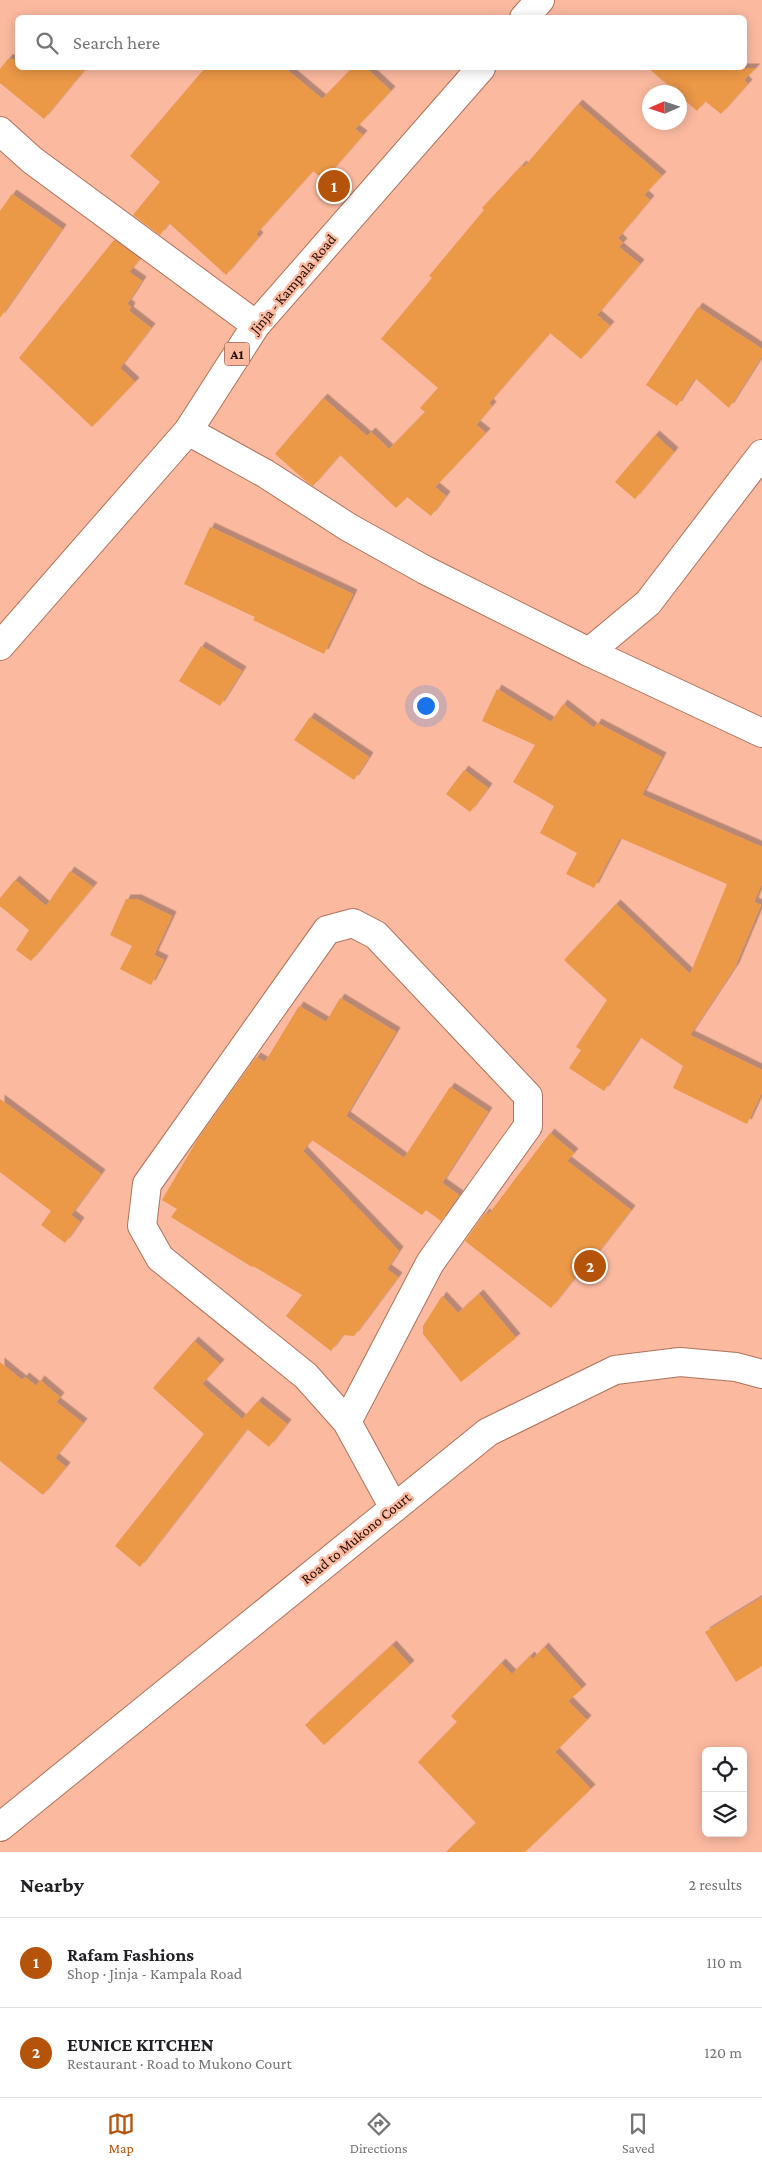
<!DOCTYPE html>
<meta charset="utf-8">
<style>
:root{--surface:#fff;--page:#f2f2f2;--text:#202124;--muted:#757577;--line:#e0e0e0;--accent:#b45309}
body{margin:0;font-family:"Crimson Pro",serif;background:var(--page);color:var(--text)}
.controls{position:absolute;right:15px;bottom:15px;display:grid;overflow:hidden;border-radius:8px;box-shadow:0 2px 12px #0003}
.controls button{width:45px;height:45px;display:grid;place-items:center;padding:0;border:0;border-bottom:1px solid var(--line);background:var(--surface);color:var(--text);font:25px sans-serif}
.compass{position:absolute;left:642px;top:85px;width:45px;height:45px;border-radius:50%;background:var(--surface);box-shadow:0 2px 12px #0003;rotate:267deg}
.you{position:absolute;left:425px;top:705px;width:18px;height:18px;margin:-12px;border:4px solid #fff;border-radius:50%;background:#1a73e8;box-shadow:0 0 0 8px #1a73e833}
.badge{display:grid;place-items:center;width:32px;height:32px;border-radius:50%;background:var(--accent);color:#fff;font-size:16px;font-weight:700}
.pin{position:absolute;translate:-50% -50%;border:2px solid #fff;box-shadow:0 1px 5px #0006}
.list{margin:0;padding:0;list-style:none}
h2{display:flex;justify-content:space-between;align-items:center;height:65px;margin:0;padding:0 20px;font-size:21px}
h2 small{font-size:16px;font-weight:400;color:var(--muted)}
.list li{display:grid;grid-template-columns:32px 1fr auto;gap:15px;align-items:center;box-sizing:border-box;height:90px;padding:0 20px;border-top:1px solid var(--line)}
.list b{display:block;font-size:19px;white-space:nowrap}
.list p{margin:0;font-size:16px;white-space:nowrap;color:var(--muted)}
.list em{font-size:16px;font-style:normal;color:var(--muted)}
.icon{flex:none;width:28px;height:28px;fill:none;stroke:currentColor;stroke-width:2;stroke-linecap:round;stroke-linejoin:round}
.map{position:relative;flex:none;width:762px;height:1852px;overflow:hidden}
.search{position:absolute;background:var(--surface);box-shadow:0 2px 12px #0003;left:15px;right:15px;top:15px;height:55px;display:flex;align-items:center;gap:12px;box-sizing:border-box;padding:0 18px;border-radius:8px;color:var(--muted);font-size:19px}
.sheet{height:245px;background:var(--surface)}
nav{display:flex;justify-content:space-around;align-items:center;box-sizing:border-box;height:70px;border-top:1px solid var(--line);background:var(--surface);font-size:14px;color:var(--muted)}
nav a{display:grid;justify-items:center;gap:2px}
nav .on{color:var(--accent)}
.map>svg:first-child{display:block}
</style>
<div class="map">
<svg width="762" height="1852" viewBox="0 0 762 1852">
<defs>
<filter id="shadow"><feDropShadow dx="4.5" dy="-4.5" stdDeviation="0" flood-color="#0004"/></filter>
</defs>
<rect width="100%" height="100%" fill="#fbb9a0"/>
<g fill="#eb9846" filter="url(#shadow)">
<path d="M8,59H18V68H86L44,119L0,83V69Z"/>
<path d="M205,68H285L322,99L352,68H366L391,91L355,129L363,135L324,180L313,171L256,234L259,237L226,275L169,223L160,235L133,215L160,182L130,156Z"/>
<path d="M648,68H756L744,80L748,84L721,114L705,101L697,111L680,96V92H676Z"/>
<path d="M578,104L662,176L644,195L650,200L618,238L623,243L619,247L640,264L597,315L610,326L581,359L550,333L489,403L492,406L476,425L486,433L435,487L446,496L431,516L407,497L396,508L340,455L313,486L307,482L275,454L323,398L367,436L371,432L389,449L425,412L420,408L438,388L381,339L432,278L429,276L484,210L482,208L522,165L524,167Z"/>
<path d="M12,194L62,229L0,318V211Z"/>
<path d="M114,240L140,259L129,272L142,281L127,304L131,307L129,311L151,328L120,368L135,382L92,427L19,358Z"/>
<path d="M698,307L762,349V356L729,408L695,378L677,406L646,385Z"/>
<path d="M655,435L674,452L635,499L615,482Z"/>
<path d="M210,527L353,594L324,654L253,620L255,617L184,584Z"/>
<path d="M201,646L242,671L220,706L179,681Z"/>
<path d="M497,689L551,722L563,704L594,728L597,723L662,757L642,795L762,847V883L754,902L761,905L735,967L690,1035L762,1070V1092L747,1124L673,1088L683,1066L640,1037L604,1091L569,1068L581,1050L576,1047L607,1000L564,960L616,904L690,974L727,884L620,838L594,888L566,874L577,853L540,833L554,806L513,782L535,745L482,721Z"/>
<path d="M310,717L369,757L354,780L294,740Z"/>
<path d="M464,770L488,788L470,812L446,794Z"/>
<path d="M70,871L93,887L31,961L16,950L29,930L0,906V898L15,880L46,906Z"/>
<path d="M126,899H137L172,916L154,955L164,960L151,985L120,969L132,946L110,935Z"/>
<path d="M340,998L396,1032L346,1116L404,1158L450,1087L488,1112L442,1183L459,1195L441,1221L426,1210L422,1215L312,1140L303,1151L399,1251L387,1269L398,1277L354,1336L343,1335L331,1351L286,1316L302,1295L253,1266L252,1267L171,1217L177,1209L162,1200L197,1140L256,1057L265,1062L299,1006L326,1022Z"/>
<path d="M0,1099L101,1174L71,1215L80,1222L65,1243L41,1225L51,1211L0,1172Z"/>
<path d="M550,1133L574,1153L567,1161L631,1210L579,1277L577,1275L551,1308L465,1241L485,1213L488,1215Z"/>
<path d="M479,1294L516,1338L461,1382L423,1334V1326L442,1296L458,1313Z"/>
<path d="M194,1341L220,1364L202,1384L242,1419L258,1401L287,1424L269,1447L247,1429L140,1567L115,1546L204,1434L153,1388Z"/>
<path d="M0,1362L22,1380L25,1377L36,1386L40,1380L60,1397L56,1402L83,1423L55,1458L66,1467L43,1495L0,1461Z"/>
<path d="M762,1597V1666L736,1682L705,1632Z"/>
<path d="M392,1645L410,1665L324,1745L305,1725Z"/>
<path d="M544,1647L582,1689L568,1701L587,1720L555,1752L591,1789L525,1852H446L476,1823L418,1762L457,1722L451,1716L501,1663L512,1674L530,1656L533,1659Z"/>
</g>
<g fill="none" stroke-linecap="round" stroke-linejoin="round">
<g stroke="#ae725a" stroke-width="30">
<g id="minor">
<path d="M0,131L32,160L256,325"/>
<path d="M188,431L266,474L348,527L425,570L589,652L648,603L762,454"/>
<path d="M589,652L762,733"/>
<path d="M347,1422L430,1263L528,1126V1096L376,935L353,923L327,930L147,1184L142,1226L160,1258L306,1376L347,1422L394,1508"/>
<path d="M0,1827L488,1432L615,1370L680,1362L736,1367L762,1374"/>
</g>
</g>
<g stroke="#ae725a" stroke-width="30">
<g id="trunk">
<path d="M524,18L540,0"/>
<path d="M0,646L188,431L256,325L481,68"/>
</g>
</g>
<use href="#minor" stroke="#fff" stroke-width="28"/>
<use href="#trunk" stroke="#fff" stroke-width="28"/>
</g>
<g text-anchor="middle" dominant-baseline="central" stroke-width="5" stroke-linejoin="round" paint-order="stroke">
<rect fill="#fbb9a0" stroke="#644033" stroke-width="1" x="224.5" y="342.5" width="25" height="23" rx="4"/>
<g font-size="14" font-weight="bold" fill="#230c04">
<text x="237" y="354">A1</text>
</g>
<g font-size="15" fill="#230c04" stroke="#fbb9a0">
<text transform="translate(293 284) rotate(-50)">Jinja - Kampala Road</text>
<text transform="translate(356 1538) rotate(-39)">Road to Mukono Court</text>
</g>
</g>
</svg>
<div class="controls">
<button><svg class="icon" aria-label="locate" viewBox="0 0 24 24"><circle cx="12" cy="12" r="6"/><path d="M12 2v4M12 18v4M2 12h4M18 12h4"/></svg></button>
<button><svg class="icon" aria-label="layers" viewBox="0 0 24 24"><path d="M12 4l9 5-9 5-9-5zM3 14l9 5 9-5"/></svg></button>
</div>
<svg class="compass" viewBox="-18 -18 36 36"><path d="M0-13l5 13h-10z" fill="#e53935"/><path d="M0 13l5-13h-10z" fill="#757577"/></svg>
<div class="you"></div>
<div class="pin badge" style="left:334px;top:186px">1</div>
<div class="pin badge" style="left:590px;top:1266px">2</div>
<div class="search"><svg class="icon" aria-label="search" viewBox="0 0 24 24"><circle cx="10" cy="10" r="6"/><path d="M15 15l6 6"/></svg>Search here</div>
</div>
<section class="sheet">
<h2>Nearby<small>2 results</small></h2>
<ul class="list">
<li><span class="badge">1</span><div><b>Rafam Fashions</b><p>Shop · Jinja - Kampala Road</p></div><em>110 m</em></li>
<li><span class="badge">2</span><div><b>EUNICE KITCHEN</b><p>Restaurant · Road to Mukono Court</p></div><em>120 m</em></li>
</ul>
</section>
<nav>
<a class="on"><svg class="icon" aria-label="map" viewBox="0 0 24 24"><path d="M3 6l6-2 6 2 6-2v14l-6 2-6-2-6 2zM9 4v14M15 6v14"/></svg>Map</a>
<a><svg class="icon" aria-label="directions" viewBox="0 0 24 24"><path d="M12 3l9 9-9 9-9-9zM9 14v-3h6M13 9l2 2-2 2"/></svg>Directions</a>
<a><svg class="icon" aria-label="saved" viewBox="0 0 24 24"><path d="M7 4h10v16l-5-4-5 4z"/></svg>Saved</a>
</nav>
